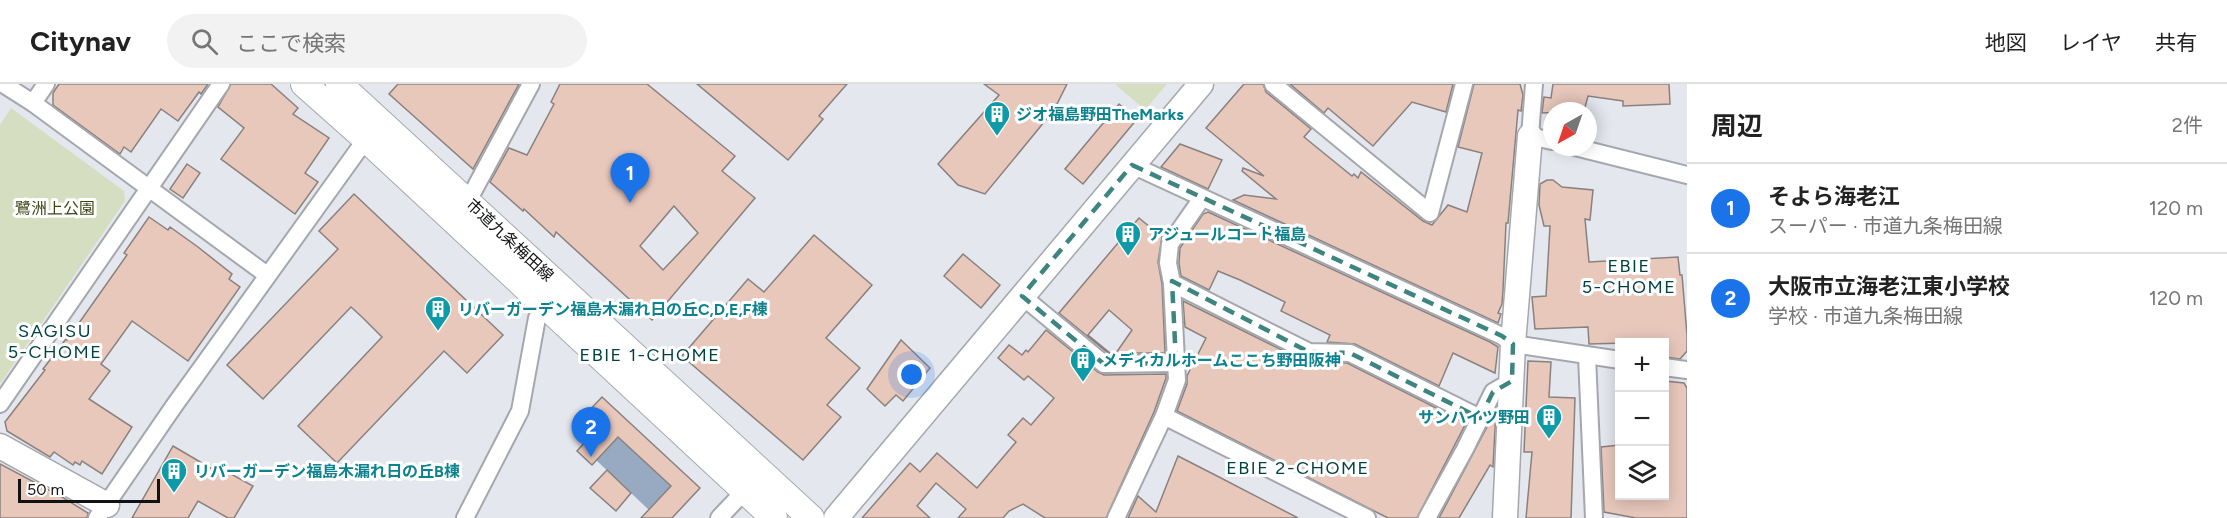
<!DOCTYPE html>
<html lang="ja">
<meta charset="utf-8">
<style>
:root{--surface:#fff;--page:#f2f2f2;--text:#222;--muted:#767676;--line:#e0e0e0;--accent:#1a73e8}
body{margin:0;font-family:Figtree,"Noto Sans JP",sans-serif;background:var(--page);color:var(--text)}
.controls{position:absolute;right:18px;bottom:18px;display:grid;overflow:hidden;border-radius:0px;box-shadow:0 3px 15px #0003}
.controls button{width:54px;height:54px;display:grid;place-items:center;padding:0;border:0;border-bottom:2px solid var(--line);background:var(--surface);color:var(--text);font:30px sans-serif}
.compass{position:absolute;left:1543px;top:18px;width:54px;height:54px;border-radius:50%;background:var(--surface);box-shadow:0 3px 15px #0003;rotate:220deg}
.scale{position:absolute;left:18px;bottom:15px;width:142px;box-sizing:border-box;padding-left:6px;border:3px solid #111214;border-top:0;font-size:16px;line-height:21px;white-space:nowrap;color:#111214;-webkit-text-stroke:4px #fff;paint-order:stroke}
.you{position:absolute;left:912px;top:291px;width:21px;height:21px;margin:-15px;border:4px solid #fff;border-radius:50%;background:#1a73e8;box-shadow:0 0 0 9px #1a73e833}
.badge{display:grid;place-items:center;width:39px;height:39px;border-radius:50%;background:var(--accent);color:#fff;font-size:20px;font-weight:700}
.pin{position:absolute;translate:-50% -50px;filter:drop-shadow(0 2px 3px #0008)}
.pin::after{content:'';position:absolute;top:32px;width:21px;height:18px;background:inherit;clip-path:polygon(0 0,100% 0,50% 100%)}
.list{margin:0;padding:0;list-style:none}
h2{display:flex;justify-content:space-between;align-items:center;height:78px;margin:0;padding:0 24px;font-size:26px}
h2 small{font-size:20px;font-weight:400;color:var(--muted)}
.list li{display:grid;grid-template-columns:39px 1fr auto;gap:18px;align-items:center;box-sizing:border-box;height:90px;padding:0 24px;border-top:2px solid var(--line)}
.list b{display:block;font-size:22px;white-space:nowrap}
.list p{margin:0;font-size:20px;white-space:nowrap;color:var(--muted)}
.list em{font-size:20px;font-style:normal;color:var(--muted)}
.icon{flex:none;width:33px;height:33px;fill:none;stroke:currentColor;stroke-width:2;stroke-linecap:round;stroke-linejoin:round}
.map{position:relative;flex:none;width:1687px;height:434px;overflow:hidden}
header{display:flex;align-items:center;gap:36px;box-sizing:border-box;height:84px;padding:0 30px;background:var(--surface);border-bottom:2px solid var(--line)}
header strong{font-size:28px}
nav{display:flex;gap:33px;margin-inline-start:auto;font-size:21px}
.search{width:420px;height:54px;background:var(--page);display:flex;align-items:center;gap:15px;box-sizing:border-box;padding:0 21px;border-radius:33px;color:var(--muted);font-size:22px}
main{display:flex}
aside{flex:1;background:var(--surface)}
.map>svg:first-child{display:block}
</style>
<header>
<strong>Citynav</strong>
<div class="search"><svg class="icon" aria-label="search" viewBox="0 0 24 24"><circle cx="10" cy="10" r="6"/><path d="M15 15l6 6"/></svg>ここで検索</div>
<nav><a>地図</a><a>レイヤ</a><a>共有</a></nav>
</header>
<main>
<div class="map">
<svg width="1687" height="434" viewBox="0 0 1687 434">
<rect width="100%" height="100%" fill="#e5e7ee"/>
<g fill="#d6dec1">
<path d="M1115,0H1167L1145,26Z"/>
<path d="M11,24L124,107L125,117L0,300V41Z"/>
</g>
<path fill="#97aac1" d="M618,353L671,402L649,426L596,376Z"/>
<g fill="#e9c8bc" stroke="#89817f" stroke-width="1.5" fill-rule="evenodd">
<path d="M59,0H208L201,10L199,8L178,37L161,25L131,68L124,63L120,70L53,21V9Z"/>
<path d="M231,0H271L298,24L293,30L329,54L305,89L318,98L295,130L221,75L244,44L218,23Z"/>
<path d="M398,0H519L473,85L389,10Z"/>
<path d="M560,0H647L735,72L722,87L755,114L652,236L556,148L554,153L524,125L523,127L490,98L509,64L527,71L554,20L551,18ZM674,122L698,149L663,186L640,162Z"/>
<path d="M697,0H847L819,32L823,35L788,76Z"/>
<path d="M984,0H1067L1054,26L985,110L958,101L938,80L999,11Z"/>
<path d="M1244,0H1263L1266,8L1311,45L1304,53L1352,92L1354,90L1358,94L1361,88L1423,137L1432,141L1448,121L1467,128L1482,69L1458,63L1474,0H1520L1523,11L1521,27L1518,26L1508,139H1506L1503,206L1502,220L1498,229L1501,230L1498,239L1233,116L1244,111L1276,115L1242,87L1243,84L1264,92L1206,44Z"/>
<path d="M1290,0H1453L1446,28L1412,18L1373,62L1328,24L1324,29Z"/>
<path d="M1553,0H1669L1670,20L1623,22V17L1588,12L1584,27L1542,29L1544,13L1551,14Z"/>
<path d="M1119,20L1137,35L1083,100L1065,85Z"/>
<path d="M1180,60L1222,76L1208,105L1161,83Z"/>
<path d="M187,80L200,89L183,114L170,105Z"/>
<path d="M1547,96H1553L1562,103L1593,106L1590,136L1585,135L1589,178L1678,173L1680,191H1682L1687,251V267L1680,275L1665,273V258L1589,260L1588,243L1535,245L1532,213L1546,212L1550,142H1544L1539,121L1540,100Z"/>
<path d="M354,110L503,251L467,289L444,267L337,379L298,342L382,253L362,233L351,223L263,315L227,281L338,165L319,147Z"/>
<path d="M1208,128L1490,258L1498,263L1495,289L1453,269L1439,302L1355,260L1327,258L1330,251L1281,227L1285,218L1240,196L1218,187L1209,206L1181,192L1179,179L1180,164L1203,130Z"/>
<path d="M149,133L168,146L170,143L198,163L232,190L229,195L240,203L188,277L132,237L101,280L110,287L89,315L132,343L102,390L82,377L80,381L75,378L73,381L54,368L50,373L7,347L5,338L45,286L43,285L66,255L67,256L127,171L124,169Z"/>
<path d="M1139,134L1162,153L1158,178L1162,200L1165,269H1116L1132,246L1109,226L1088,251L1110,269H1108L1059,229Z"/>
<path d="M814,151L872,201L826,254L860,284L827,321L841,333L803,376L682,272L748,195L764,208Z"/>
<path d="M963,170L1000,201L981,224L944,192Z"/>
<path d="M1183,217L1304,277L1347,279L1466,339L1417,434H1388L1177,327L1187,300V292L1206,254L1185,243Z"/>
<path d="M1046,246L1098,288L1104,291L1166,290V294L1154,328L1106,434H1045L1023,420L1009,427L1003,434H958L966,425L936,399L917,422L930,434H862L910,379L920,388L937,369L977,404L1016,358L1008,351L1023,334L1031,341L1054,314L1028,292L1024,296L998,274L1009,261L1022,271L1026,266L1028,268Z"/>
<path d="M901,256L930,284L903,317L896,311L885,322L867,305Z"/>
<path d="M1528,277L1551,278L1549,313L1575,314L1571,434H1526L1532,368H1524Z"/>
<path d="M1665,297L1684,299L1687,304V434H1636L1604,428L1601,363L1620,361V411H1665Z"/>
<path d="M602,313L700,404L672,434H641L671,402L618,353L592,381L577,367L597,345L584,332Z"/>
<path d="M1496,326L1493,383L1490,381L1459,434H1439Z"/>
<path d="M173,362L219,389L222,385L253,402L234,434H228L198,417L188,434H132Z"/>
<path d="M1178,372L1219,393L1298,434H1128L1138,412L1156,428Z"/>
<path d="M0,380L62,413L88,429L87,434H0Z"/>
<path d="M607,386L631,409L616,427L590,404Z"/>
</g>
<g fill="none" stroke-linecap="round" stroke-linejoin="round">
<g stroke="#a4a7ad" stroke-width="20">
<g id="street">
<path d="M3,0L33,19L267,191"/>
<path d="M1273,0L1430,129L1464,0"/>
<path d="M1534,0L1530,52L1552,57"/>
<path d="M33,19L46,0"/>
<path d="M1575,63L1687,91"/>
<path d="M1132,81L1502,252L1513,260L1620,276"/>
<path d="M461,125L468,117L531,0"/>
<path d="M1172,199L1309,268L1350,269L1480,334"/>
<path d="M1022,212L1104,280L1176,279"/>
<path d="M1587,272L1594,434"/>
<path d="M1664,283L1687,286"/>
<path d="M0,320L221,0"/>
<path d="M1164,332L1367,434"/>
<path d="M97,434L174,322L366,55"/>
<path d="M465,434L520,327L537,234L546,221"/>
<path d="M719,434L736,416"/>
<path d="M1116,434L1164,332L1177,296L1172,199L1168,179L1170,160L1202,114"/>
<path d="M1427,434L1465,365L1493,308L1512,297"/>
</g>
</g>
<g stroke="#a4a7ad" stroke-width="27">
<g id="secondary">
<path d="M0,362L107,421"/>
<path d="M836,434L1201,0"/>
<path d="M1505,434L1513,260L1530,52"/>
</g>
</g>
<g stroke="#a4a7ad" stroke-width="28">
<g id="primary">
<path d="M304,0L366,55L774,434"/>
<path d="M339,0L811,434"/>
</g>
</g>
<use href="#street" stroke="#fff" stroke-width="16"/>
<use href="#secondary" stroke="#fff" stroke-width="24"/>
<use href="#primary" stroke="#fff" stroke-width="26"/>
</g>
<path fill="none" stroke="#3d8581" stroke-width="4.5" stroke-dasharray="12 8" stroke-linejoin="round" d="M1132,81L1502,252L1513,260L1512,297L1493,308L1480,334L1350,269L1309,268L1172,197L1176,279L1104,280L1022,212Z"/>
<defs>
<g id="building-pin" transform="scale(1.35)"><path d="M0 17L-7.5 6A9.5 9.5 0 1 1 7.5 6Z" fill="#0f9aa8" stroke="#fff"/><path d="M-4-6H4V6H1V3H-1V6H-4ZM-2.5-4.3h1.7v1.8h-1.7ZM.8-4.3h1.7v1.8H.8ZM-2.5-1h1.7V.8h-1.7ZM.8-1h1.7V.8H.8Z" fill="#fff"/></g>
</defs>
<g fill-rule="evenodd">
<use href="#building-pin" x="997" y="30"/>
<use href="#building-pin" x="1128" y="150"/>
<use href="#building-pin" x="438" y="225"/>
<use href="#building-pin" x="1083" y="276"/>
<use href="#building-pin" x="1549" y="333"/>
<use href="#building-pin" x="174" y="387"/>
</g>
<g text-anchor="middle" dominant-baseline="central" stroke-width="6" stroke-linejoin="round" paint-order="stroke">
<g font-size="16" font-weight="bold" fill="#0d838f" stroke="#fff" text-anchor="start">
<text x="1016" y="30">ジオ福島野田TheMarks</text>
<text x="1148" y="150">アジュールコート福島</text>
<text x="458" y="225">リバーガーデン福島木漏れ日の丘C,D,E,F棟</text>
<text x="1102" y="276">メディカルホームここち野田阪神</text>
<text x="1530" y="333" text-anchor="end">サンハイツ野田</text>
<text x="194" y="387">リバーガーデン福島木漏れ日の丘B棟</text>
</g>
<g font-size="16" fill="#3c4616" stroke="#fff">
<text x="55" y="124">鷺洲上公園</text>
</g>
<g font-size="16" fill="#111214" stroke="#fff">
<text transform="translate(510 156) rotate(43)">市道九条梅田線</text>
</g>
<g font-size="18" letter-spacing="1.5" fill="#00423f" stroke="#fff">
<text x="1629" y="182">EBIE<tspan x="1629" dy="21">5-CHOME</tspan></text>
<text x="55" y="247">SAGISU<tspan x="55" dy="21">5-CHOME</tspan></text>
<text x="650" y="271">EBIE 1-CHOME</text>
<text x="1298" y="384">EBIE 2-CHOME</text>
</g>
</g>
</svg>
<div class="controls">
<button>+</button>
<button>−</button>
<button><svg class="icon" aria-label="layers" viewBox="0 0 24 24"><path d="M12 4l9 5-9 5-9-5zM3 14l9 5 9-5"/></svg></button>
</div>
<svg class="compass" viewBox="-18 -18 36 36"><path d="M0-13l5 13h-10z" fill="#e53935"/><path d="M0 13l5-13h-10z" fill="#767676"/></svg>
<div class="scale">50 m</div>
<div class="you"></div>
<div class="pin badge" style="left:630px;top:119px">1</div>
<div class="pin badge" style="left:591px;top:373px">2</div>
</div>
<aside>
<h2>周辺<small>2件</small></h2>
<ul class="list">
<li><span class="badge">1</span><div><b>そよら海老江</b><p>スーパー · 市道九条梅田線</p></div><em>120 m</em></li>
<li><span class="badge">2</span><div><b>大阪市立海老江東小学校</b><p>学校 · 市道九条梅田線</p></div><em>120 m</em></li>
</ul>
</aside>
</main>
